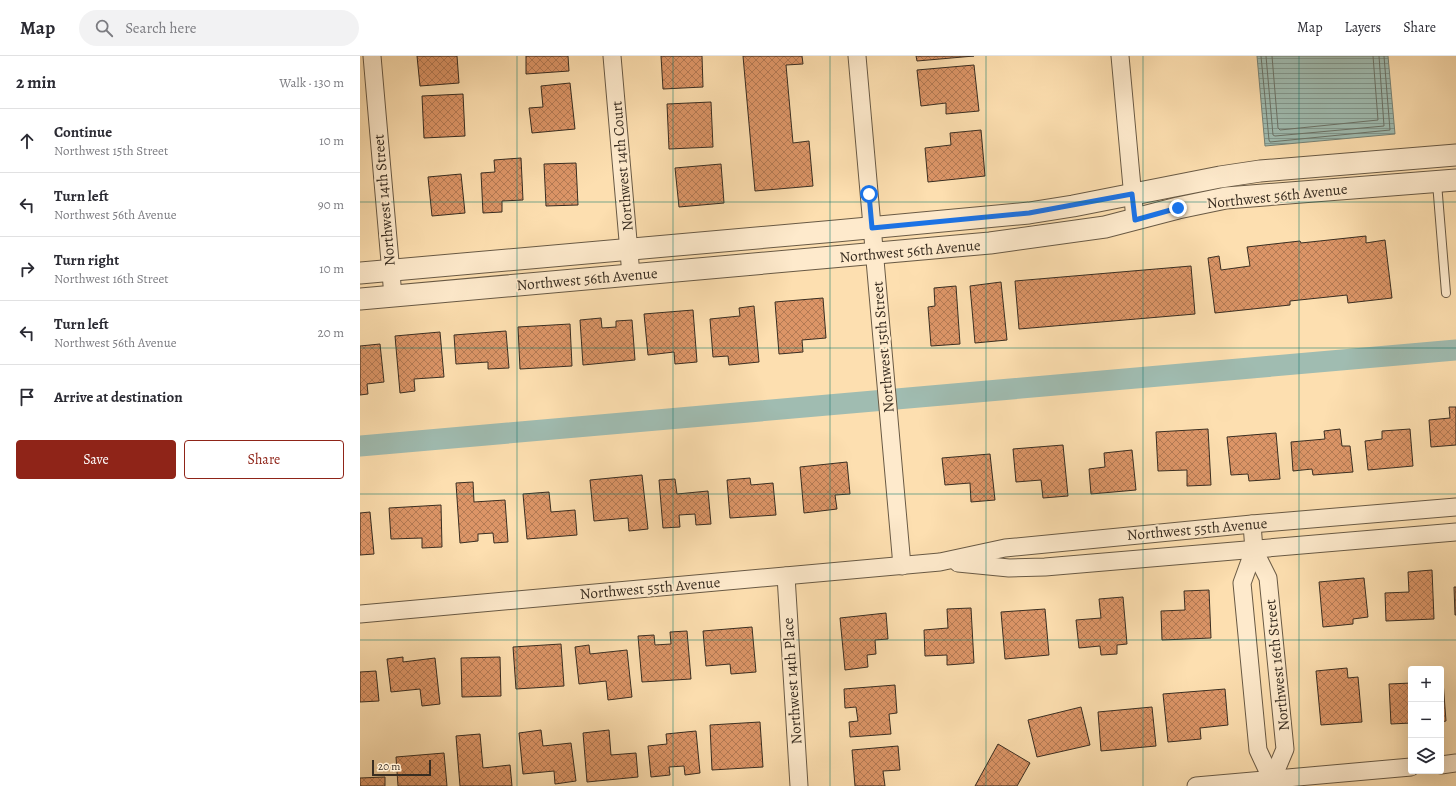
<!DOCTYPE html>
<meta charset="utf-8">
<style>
:root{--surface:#fff;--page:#f2f2f3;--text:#2b2b33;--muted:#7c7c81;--line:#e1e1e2;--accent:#8f2418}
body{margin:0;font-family:Alegreya,serif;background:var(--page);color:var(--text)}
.controls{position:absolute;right:12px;bottom:12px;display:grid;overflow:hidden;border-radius:4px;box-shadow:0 4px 16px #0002}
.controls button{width:36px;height:36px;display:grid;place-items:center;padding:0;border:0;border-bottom:1px solid var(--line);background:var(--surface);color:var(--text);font:20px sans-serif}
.scale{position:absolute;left:12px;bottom:10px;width:59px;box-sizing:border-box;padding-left:4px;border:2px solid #382d21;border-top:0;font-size:11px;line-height:14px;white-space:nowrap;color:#382d21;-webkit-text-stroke:3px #feeacc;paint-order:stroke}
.stop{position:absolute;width:12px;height:12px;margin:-9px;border:3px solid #1a73e8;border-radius:50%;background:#fff}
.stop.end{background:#1a73e8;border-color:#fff;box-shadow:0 1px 4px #0008}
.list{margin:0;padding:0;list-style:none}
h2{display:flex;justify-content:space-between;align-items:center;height:52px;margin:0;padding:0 16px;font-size:17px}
h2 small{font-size:13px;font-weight:400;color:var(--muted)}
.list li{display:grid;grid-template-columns:26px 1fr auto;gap:12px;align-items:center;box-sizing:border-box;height:64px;padding:0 16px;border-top:1px solid var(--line)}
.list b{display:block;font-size:15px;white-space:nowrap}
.list p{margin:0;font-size:13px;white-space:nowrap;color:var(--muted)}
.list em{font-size:13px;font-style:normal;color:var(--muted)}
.actions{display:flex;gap:8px;padding:12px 16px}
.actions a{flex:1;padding:9px 0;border:1px solid var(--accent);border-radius:4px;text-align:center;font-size:14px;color:var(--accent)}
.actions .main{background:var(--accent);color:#fff}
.icon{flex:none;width:22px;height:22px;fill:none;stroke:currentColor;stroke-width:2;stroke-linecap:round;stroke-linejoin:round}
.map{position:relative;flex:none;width:1096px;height:730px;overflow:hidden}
header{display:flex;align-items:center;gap:24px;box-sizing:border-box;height:56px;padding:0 20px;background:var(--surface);border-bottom:1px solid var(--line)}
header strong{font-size:19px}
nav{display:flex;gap:22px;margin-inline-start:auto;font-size:14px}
.search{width:280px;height:36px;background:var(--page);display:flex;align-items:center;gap:10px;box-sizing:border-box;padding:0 14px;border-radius:22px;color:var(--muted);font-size:15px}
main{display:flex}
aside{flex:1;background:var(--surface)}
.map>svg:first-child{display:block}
</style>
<header>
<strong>Map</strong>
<div class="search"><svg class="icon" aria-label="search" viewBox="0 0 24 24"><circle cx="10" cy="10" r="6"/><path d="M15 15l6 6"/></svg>Search here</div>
<nav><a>Map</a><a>Layers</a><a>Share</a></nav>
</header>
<main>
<aside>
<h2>2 min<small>Walk · 130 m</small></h2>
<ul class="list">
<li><svg class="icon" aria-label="ahead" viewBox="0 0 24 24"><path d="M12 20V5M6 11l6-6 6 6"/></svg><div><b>Continue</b><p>Northwest 15th Street</p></div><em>10 m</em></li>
<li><svg class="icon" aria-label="left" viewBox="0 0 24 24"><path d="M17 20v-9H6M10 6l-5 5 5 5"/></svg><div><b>Turn left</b><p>Northwest 56th Avenue</p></div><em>90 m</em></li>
<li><svg class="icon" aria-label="right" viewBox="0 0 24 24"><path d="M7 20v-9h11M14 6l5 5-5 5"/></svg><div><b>Turn right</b><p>Northwest 16th Street</p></div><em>10 m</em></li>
<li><svg class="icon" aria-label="left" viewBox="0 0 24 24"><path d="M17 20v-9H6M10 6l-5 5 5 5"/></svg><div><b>Turn left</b><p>Northwest 56th Avenue</p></div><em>20 m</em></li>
<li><svg class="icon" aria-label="arrive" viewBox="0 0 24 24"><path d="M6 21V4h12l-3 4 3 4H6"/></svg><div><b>Arrive at destination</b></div></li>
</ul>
<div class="actions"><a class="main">Save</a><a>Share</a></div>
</aside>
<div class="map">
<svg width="1096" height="730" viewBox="0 0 1096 730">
<defs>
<pattern id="water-rules" width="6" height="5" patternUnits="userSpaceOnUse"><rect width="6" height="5" fill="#a0bcb1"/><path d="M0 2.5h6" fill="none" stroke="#839990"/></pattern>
<pattern id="building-cross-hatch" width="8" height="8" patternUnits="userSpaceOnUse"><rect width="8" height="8" fill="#dc9567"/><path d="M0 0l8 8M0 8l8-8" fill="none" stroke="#b37a54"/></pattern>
</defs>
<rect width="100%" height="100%" fill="#fddfb0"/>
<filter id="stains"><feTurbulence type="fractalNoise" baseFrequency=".005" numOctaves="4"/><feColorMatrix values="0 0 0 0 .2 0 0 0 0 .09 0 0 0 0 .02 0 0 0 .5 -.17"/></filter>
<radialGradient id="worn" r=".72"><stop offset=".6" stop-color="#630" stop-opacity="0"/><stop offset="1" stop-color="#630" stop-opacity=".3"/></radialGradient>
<path fill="url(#water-rules)" stroke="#768377" d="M897,0H1028L1035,78L905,90Z"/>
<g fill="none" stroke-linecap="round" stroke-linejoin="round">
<g stroke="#6c7469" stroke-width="1">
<path d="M901,0L909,84L910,86L1030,74L1024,0"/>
<path d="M906,0L913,79L915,80L1024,70L1019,0"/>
<path d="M912,0L918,72L920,74L1018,64L1013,0"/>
</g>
<path stroke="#a0bcb1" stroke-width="21" d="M0,390L1096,294"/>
</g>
<g fill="url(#building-cross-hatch)" stroke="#382d21">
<path d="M57,0H97L99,27L60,30Z"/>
<path d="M166,0H208L209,15L166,18Z"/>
<path d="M301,0H342L343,31L303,33Z"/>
<path d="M383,0H442L443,8L426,9L433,87L449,85L453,130L395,135Z"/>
<path d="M556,0H614L557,5Z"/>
<path d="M614,9L619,55L586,58V47L561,50L557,14Z"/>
<path d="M210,27L215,73L172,77L169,52L183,51L181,30Z"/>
<path d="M103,38L105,80L64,82L62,40Z"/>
<path d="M351,46L353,91L309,93L307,48Z"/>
<path d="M621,74L625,120L568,126L565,92L591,89L590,77Z"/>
<path d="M161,102L163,144L142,145V156L123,157L121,117L135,116L134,104Z"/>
<path d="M216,107L218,149L186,150L184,108Z"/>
<path d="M361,108L364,147L319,151L315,112Z"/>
<path d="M101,118L105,157L72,160L68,121Z"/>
<path d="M1006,180V187L1025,184L1032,242L988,247L987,239L930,245V249L855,257L848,202L859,200L861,214L890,210L887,191L940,185L941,187Z"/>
<path d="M831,210L835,258L659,273L655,225Z"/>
<path d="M641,226L647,284L615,287L610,230Z"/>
<path d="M596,230L600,288L571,290L568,251L575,250L574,232Z"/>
<path d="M463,242L466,282L442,284L443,296L419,298L415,246Z"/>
<path d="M394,250L399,306L369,309L368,300L353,301L350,263L380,260L379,252Z"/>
<path d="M333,254L337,306L315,308L314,296L288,299L284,258Z"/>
<path d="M241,262L242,272L256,271V265L272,264L275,304L223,309L220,264Z"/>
<path d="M210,268L212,310L160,313L158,271Z"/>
<path d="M146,275L149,312L128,313V306L96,308L94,279Z"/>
<path d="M80,276L84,321L54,323L55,335L40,337L35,280Z"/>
<path d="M20,288L24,326L7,328L8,338L0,339V290Z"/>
<path d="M1089,351H1096V389L1071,391L1069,364L1090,362Z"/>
<path d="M848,373L851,429L827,430V414L798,415L796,376Z"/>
<path d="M980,373L982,390H990L993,416L953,419L952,413L933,415L931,386L965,383L964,375Z"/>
<path d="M1050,373L1053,410L1008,414L1005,385L1022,383V375Z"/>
<path d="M916,377L920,423L889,425L888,418L871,419L867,381Z"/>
<path d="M703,389L708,440L683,442L681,424L656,426L653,393Z"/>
<path d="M772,394L776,434L731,438L729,413L745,411L744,397Z"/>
<path d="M630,398L635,444L611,446L610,427L585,429L582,402Z"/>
<path d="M487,406L490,438L475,439L477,453L444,457L440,411Z"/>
<path d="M282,419L288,473L269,475L268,462L234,465L230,424Z"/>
<path d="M390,422L391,429L413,427L416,459L370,462L367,424Z"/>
<path d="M315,423L317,438L348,435L351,468L336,469L335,458L319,459L320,471L303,472L299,424Z"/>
<path d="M113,426L114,446L145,444L148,486L134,487L133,477L118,478V485L100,487L96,427Z"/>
<path d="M189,436L191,456L215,454L217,479L167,483L163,438Z"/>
<path d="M81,449L82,491L62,492V482L31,483L29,452Z"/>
<path d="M10,456L14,498L0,499V457Z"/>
<path d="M1072,514L1074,563L1026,565L1025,537L1049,536L1048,516Z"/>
<path d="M1004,522L1008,561L993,563V568L963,571L959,526Z"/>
<path d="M1094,531H1096V559H1095Z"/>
<path d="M849,534L851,582L802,584L801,555L825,554L824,535Z"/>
<path d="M763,541L767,588L757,589V598L741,599L740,590L719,592L716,564L741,562L739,543Z"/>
<path d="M611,552L614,607L587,609V599L565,600L564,574L588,572L587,553Z"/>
<path d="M685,553L689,599L645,603L641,556Z"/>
<path d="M526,557L528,583L515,584L516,598L507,599L508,611L485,614L480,562Z"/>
<path d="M392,571L396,616L371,618L370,608L346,610L343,575Z"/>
<path d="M327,575L331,623L282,626L278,580L294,579L295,589L311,588L310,576Z"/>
<path d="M201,588L204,630L156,633L153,591Z"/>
<path d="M229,589L230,598L267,594L272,641L248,644L246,625L219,628L215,591Z"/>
<path d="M43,601V606L75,602L80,648L62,650L60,633L31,636L27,603Z"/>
<path d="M140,601L141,640L102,641L101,602Z"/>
<path d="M987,612L988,622L998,621L1002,666L961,669L956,615Z"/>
<path d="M16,615L19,645L0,646V616Z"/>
<path d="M1081,625H1083L1086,665L1081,666Z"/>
<path d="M1051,627V667L1031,668L1029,628Z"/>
<path d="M535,629L537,657L529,658L531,678L490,681L489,666L498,665L496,651L485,652L484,633Z"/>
<path d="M865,633L868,669L840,672L841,683L808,686L803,638Z"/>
<path d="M721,651L730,689L677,701L668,664Z"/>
<path d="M792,651L796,690L741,695L738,656Z"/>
<path d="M400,666L403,711L352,714L350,669Z"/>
<path d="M181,674L183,690L211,687L216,725L195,728L194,715L163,718L159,677Z"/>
<path d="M249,674L251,699L276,697L278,721L227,726L223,677Z"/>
<path d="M336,675L340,717L325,719L324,710L309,711L310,719L291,721L288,690L307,688L306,678Z"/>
<path d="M120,678L123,712L150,709L152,730H100L96,680Z"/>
<path d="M638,688L670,707L657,730H615Z"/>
<path d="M538,690L540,714L523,715L525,730H495L492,694Z"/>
<path d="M84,697L87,730H38L36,701Z"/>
<path d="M25,721V730H0V722Z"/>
</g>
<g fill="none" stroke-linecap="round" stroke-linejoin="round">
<g stroke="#695a45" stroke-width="10">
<path id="service" d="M1077,127L1086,237"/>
</g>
<g stroke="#695a45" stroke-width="19">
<g id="minor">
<path d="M12,0L33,240"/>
<path d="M252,0L271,219"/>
<path d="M497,0L542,510"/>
<path d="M760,0L775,164"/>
<path d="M892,468L894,494L882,527L898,694L912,724V730"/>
<path d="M894,494L908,522L925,693L912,724"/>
<path d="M598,507L649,512L685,511L1096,476"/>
<path d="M426,520L439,730"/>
<path d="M0,558L580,506L645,492L892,468L1096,451"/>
<path d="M1081,709L1096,707"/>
<path d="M836,730L1051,711"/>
</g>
</g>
<g stroke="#695a45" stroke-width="23">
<g id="tertiary">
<path d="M0,217L476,175L669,157L713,150L860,121L900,115L1096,99"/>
<path d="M0,243L630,187L745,171L818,152L866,142L1096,124"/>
</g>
</g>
<use href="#service" stroke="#feeacc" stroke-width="8"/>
<use href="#minor" stroke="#feeacc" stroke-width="17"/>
<use href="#tertiary" stroke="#feeacc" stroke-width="21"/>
</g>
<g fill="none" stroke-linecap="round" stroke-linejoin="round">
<path stroke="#1a73e8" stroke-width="5" d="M509,138L512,172L669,157L772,138L775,164L818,152"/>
</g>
<path fill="none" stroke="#0f766e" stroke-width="1" stroke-opacity="0.55" d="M157,0V730M313,0V730M470,0V730M626,0V730M783,0V730M939,0V730M0,146H1096M0,292H1096M0,438H1096M0,584H1096"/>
<g text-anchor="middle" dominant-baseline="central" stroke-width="4" stroke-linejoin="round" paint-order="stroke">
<g font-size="15" fill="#382d21" stroke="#feeacc">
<text transform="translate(262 110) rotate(-95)">Northwest 14th Court</text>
<text transform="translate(917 140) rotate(-6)">Northwest 56th Avenue</text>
<text transform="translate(24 144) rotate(-95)">Northwest 14th Street</text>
<text transform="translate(550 195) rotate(-5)">Northwest 56th Avenue</text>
<text transform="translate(227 223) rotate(-5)">Northwest 56th Avenue</text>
<text transform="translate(523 291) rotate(-95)">Northwest 15th Street</text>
<text transform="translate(837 473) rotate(-5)">Northwest 55th Avenue</text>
<text transform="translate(290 532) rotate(-5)">Northwest 55th Avenue</text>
<text transform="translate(917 609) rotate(-96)">Northwest 16th Street</text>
<text transform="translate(432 625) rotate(-94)">Northwest 14th Place</text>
</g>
</g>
<rect width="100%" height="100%" filter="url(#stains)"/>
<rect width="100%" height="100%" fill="url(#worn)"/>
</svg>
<div class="controls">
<button>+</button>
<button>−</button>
<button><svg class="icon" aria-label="layers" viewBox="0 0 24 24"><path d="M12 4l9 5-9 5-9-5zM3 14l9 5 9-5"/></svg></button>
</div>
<div class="scale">20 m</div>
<div class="stop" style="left:509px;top:138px"></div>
<div class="stop end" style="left:818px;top:152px"></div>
</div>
</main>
